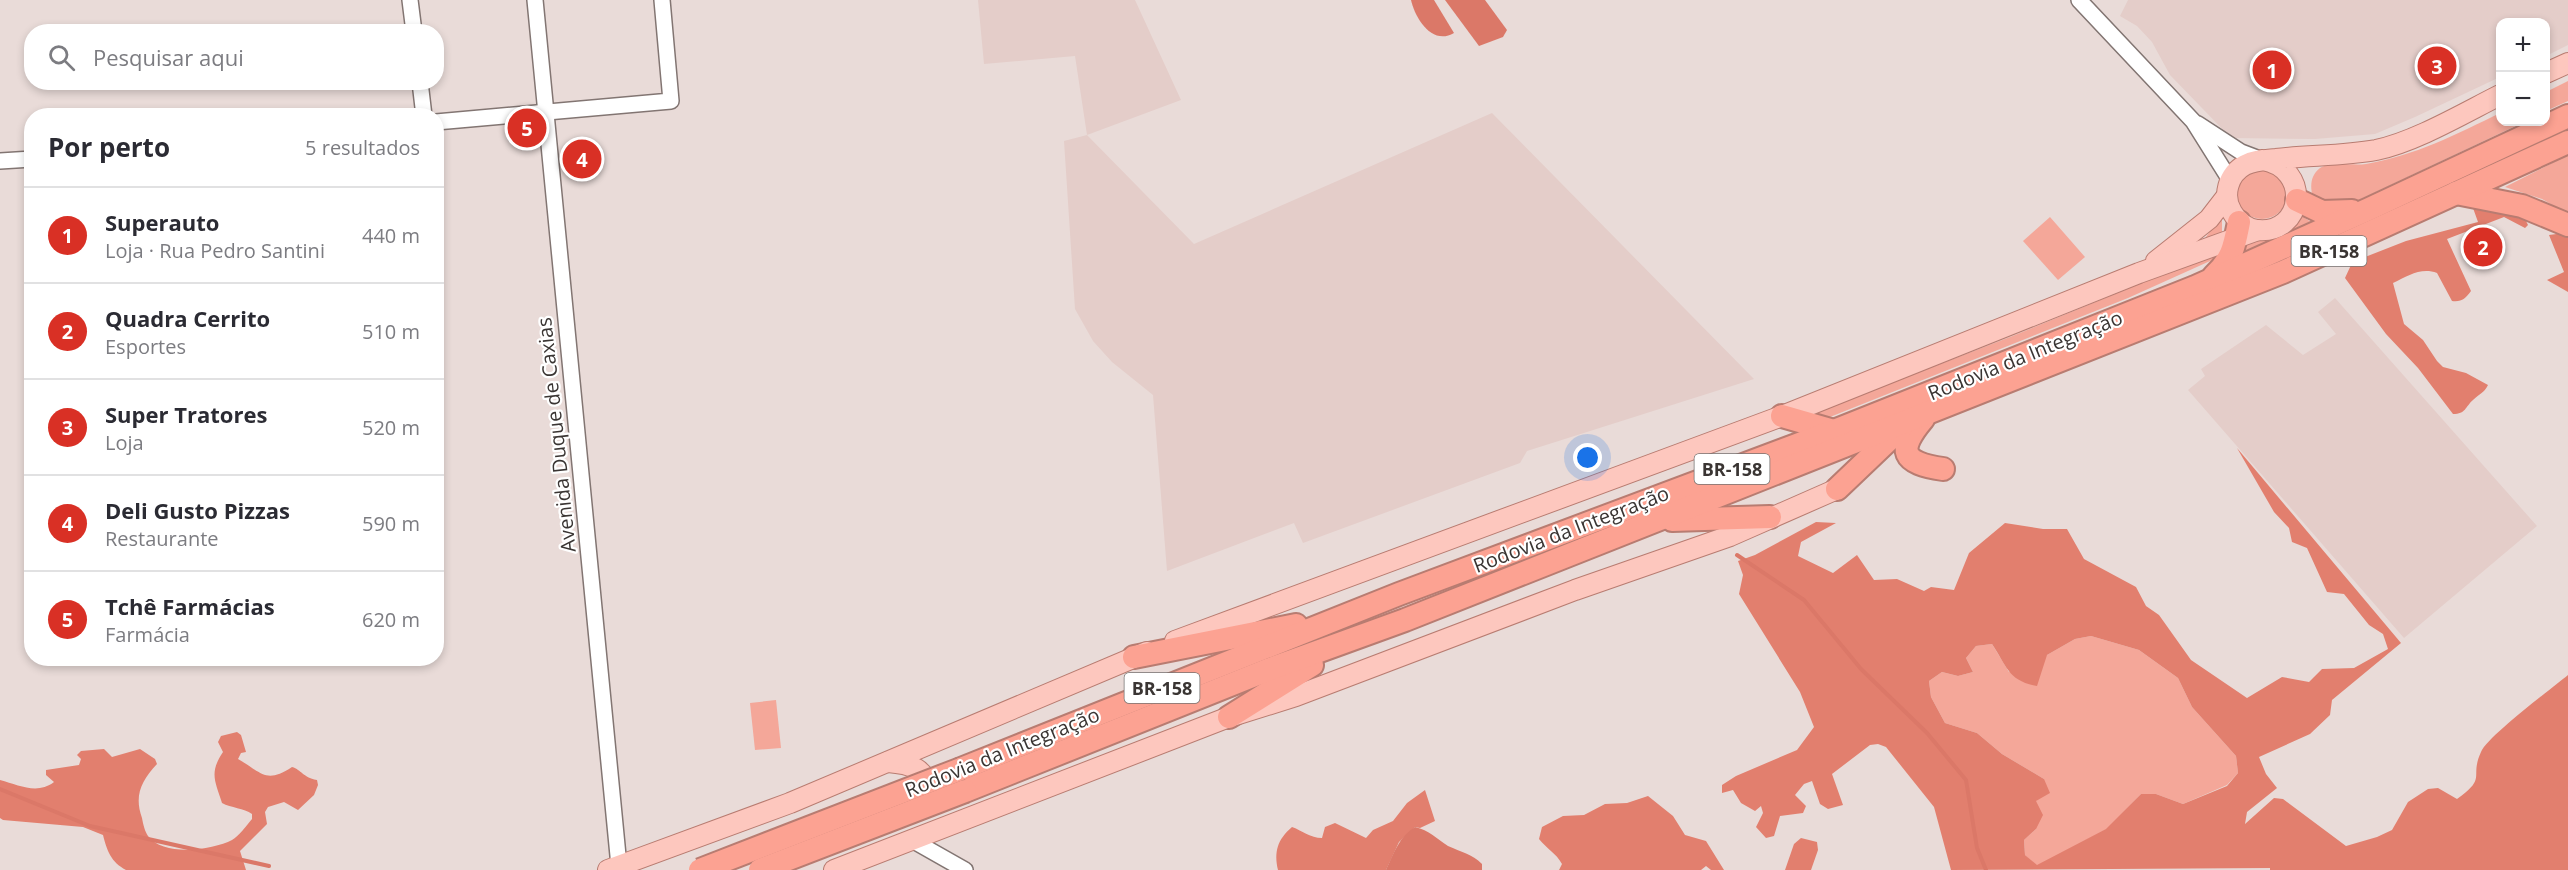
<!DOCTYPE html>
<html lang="pt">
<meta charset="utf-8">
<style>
:root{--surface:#fff;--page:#f7f7f7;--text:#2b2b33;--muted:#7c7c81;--line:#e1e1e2;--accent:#d93025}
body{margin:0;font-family:"Open Sans",sans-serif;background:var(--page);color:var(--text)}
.controls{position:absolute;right:18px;top:18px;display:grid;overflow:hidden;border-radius:12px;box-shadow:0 3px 9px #0003}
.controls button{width:54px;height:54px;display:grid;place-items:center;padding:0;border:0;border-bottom:2px solid var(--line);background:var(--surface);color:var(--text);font:30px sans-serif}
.you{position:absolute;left:1588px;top:458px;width:21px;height:21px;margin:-15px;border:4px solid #fff;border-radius:50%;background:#1a73e8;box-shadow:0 0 0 9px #1a73e833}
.badge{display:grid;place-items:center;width:39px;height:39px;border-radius:50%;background:var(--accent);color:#fff;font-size:20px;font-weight:700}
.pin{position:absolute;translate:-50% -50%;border:3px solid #fff;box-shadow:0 2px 6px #0006}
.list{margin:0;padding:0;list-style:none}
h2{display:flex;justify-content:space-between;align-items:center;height:78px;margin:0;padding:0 24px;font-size:26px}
h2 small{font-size:20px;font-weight:400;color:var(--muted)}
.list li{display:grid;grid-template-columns:39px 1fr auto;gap:18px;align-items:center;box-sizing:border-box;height:96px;padding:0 24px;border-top:2px solid var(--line)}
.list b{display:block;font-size:22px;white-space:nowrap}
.list p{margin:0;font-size:20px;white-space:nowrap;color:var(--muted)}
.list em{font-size:20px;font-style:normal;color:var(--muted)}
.icon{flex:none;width:33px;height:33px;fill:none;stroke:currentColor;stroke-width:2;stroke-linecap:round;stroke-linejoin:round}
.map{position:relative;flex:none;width:2568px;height:870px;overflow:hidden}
.search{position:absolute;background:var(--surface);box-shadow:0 3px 9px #0003;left:24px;top:24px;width:420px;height:66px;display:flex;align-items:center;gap:15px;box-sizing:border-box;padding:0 21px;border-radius:24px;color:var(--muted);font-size:22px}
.panel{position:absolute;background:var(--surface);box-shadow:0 3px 9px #0003;left:24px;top:108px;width:420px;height:558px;border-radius:24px}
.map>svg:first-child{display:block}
</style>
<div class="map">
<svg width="2568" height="870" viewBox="0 0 2568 870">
<rect width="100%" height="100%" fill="#e9dbd8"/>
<g fill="#e4cdc9">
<path d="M978,0H1135L1181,100L1087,135L1194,244L1492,113L1754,379L1527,451L1520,463L1303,543L1294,523L1167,571L1153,395L1112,362L1093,341L1075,309L1064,141L1087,135L1075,56L984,64Z"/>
<path d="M2128,0H2568V45L2546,56V22H2500V77L2415,117L2375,134L2315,139L2231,138L2170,75L2152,42L2137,26L2120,16Z"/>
<path d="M2335,298L2537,526L2404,638L2188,390L2205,376L2201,369L2266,325L2303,355L2336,334L2318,312Z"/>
</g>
<g fill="#f4a799">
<path d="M2568,81V101L2546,111V92Z"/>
<path d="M2500,113V122H2524L2340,209L2316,206C2311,194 2307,178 2320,168C2332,161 2353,166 2366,164C2414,156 2457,134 2500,113Z"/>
<path d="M2568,155V214L2542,199L2505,187Z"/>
<circle cx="2262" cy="194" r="25"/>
<path d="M2299,214L2314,224L2237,256L2238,247L2274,236Z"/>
<path d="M2222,215V234L2203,241Z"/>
<path d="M2050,217L2085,257L2058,280L2023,241Z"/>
<path d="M2220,251L2219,257L2128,298L1825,419L1806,416L2010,337Z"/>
<path d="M2091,636L2139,650L2178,678L2192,707L2236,756L2238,773L2227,785L2183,804L2156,794H2141L2107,829L2037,866L2025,855L2024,840L2036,829V801L2044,779L2002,754L1977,733L1945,723L1931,697L1929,681L1942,672L1958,676L1973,672L1966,658L1976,646L1992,644L2009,672L2047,655L2075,639Z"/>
<path d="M776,700L781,748L755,750L750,703Z"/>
</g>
<g fill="#e27f6e" fill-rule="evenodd">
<path d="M2503,207L2524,217L2528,225L2525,228L2504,217L2447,239L2471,291C2465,299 2462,302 2452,301L2437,273C2421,267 2408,276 2393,283L2404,324L2423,340L2437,361L2443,367L2466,373L2488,385C2484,393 2479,394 2473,400C2465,407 2466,414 2453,414L2418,368L2386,334L2345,278L2351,265L2360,259L2406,241L2478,222L2473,208Z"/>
<path d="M2564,233L2568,234V292L2547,280L2564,272L2549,235Z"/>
<path d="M2237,448L2401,643L2332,700L2330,715L2310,734L2259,757L2266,774L2277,788L2247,812L2245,824L2274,798L2283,799L2346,846L2377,837L2392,830L2408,802L2428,789L2438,788L2457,799C2488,777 2469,778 2481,752C2488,736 2551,689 2568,675V870H2270V868L1951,870L1934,807L1886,747L1878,744L1870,745L1832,774L1843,805L1828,809L1820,804L1812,781L1804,784L1795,795L1806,806L1803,813L1780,816L1774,836L1766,838L1756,827L1763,813L1761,806L1755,811L1741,803L1733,790L1722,793V785L1736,776L1797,750L1814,727L1800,692L1739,594L1743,575L1738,561L1755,555L1816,522L1836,523L1801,542L1798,556L1833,573L1857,555L1874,580L1897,579L1924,591L1931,587L1954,590L1969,553L2005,523L2043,529H2067L2084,559L2136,587L2146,606L2159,615L2191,660L2247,698L2282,677L2309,682L2322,669L2354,668L2388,649L2383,634L2369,625L2344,594L2327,592L2307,548L2292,542L2289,528L2274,512ZM2091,636L2139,650L2178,678L2192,707L2236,756L2238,773L2227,786L2183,804L2156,794H2141L2106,829L2037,865L2025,855L2024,840L2036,829L2043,815L2036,801L2050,793L2044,779L2002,754L1977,733L1945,723L1931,697L1929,681L1942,672L1958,676L1973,672L1966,658L1976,646L1992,644C2007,666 2008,681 2037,686L2047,655L2075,639Z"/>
<path d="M237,732L241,735L246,752L241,753L238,759C262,773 266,784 292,767C302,770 302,777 317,780L318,785L314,795L298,810L284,802L268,807L265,812L267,824L240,851L246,870H126C111,862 107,851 103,835L83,827L3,820L0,818V780C19,785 37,795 54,782L46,775V770L79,765L81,759L77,755L81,751L104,749L112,757L140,749L155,759L157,764C141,781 134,796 142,818C143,824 145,832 148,836C163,857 213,850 232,840C239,836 246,826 252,819V814C244,808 231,808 222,803C215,781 209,773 223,752L218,742L221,736Z"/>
<path d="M1425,790L1435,821L1420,828L1415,827L1399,842L1386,870H1278C1274,852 1277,840 1292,827C1303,831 1310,838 1322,838L1325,827L1335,823L1366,838L1373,830L1393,821L1407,803Z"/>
<path d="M1648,796L1673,816L1685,835L1706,841L1724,870H1711L1706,866L1701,870H1559L1562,864C1556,853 1547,849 1539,839L1542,827L1563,816L1584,815L1605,804L1627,803Z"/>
<path d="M1801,838L1817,842L1818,850L1811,870H1785L1794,844Z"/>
</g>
<g fill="#db7868">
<path d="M1411,0H1434L1454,33C1432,46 1415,18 1411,0Z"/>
<path d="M1445,0H1485L1507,30L1503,37L1479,46Z"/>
<path d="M1415,827C1429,830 1437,839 1448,846C1461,852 1472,854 1482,864V870H1386C1394,853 1399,837 1415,827Z"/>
</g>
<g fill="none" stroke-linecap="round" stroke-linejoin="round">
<g stroke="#db7868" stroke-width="4">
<path d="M1737,555L1804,600L1861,669L1927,733L1966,780L1977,848L1986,870"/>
<path d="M0,789L90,826L269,866"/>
</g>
<g stroke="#827572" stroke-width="18">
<g id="minor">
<path d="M410,0L414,32"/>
<path d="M535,0L619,866"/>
<path d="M2079,0L2193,121L2230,180"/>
<path d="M420,82L424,116"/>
<path d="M436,122L671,101L662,0"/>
<path d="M2198,124L2241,152L2262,160"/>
<path d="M0,161L32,159"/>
<path d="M912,840L965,870"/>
</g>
</g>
<g stroke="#b87c71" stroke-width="22">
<g id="major">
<path d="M2546,73L2568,63"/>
<path d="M2262,160C2312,168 2304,235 2257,230C2246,228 2237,221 2232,212C2222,196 2228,174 2245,165C2254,160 2265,160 2276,159C2309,155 2343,156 2376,150C2415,142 2464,113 2500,95"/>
<path d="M2156,261L2209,219L2226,197"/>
<path d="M1175,641L1782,416L2139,273L2258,230"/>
<path d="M888,762C912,764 926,768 931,794"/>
<path d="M608,870L790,803L1147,652"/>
<path d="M834,870L1229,717L1296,696L1575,590L1730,536L1837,489"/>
</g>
</g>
<g stroke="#b87c71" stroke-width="26">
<g id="highway">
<path d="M2456,193L2522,206L2568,225"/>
<path d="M2297,200L2322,212L2352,211"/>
<path d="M2214,276C2233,258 2234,247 2239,222"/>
<path d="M1782,416L1834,431"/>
<path d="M1923,419C1896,451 1902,463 1943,469"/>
<path d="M1837,489L1901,428"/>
<path d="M1672,520L1770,517"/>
<path d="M1134,657L1296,625"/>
<path d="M1229,717L1312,665"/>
<path d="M961,769L1399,594L1834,431L2195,287L2369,209L2568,116"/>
<path d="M965,791L1270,669L1405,620L2283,272L2568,142"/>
</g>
</g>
<use href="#minor" stroke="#fff" stroke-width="15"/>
<use href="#major" stroke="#fdc7be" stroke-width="20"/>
<use href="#highway" stroke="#fca292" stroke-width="22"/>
<g stroke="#b87c71" stroke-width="26" stroke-linecap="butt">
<g id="highway-bridge">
<path d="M700,870L961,769"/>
<path d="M760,870L965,791"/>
</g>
</g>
<use href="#highway-bridge" stroke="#fca292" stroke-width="22"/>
</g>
<g text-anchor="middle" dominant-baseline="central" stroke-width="4.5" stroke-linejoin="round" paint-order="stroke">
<g fill="#fff" stroke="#757270" stroke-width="1.5">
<rect x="2291.5" y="236" width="75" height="30" rx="4.5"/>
<rect x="1694.5" y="454" width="75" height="30" rx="4.5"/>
<rect x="1124.5" y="673" width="75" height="30" rx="4.5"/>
</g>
<g font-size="18" font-weight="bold" fill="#3a3533">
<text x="2329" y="251">BR-158</text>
<text x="1732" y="469">BR-158</text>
<text x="1162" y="688">BR-158</text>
</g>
<g font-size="20" fill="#3a3533" stroke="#fff">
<text transform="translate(2025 355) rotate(-22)">Rodovia da Integração</text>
<text transform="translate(556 435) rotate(-96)">Avenida Duque de Caxias</text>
<text transform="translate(1571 529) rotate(-21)">Rodovia da Integração</text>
<text transform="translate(1002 752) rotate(-22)">Rodovia da Integração</text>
</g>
</g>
</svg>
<div class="controls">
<button>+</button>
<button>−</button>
</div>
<div class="you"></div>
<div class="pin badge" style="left:2272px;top:70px">1</div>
<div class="pin badge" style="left:2483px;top:247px">2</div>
<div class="pin badge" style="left:2437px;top:66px">3</div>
<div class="pin badge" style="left:582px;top:159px">4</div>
<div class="pin badge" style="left:527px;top:128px">5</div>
<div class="search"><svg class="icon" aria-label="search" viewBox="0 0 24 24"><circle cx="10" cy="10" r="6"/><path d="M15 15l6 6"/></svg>Pesquisar aqui</div>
<section class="panel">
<h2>Por perto<small>5 resultados</small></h2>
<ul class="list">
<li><span class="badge">1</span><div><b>Superauto</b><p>Loja · Rua Pedro Santini</p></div><em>440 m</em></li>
<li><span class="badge">2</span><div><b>Quadra Cerrito</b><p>Esportes</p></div><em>510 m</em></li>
<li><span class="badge">3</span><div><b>Super Tratores</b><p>Loja</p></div><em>520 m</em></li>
<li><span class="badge">4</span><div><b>Deli Gusto Pizzas</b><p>Restaurante</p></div><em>590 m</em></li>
<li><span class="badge">5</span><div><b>Tchê Farmácias</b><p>Farmácia</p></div><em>620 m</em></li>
</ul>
</section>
</div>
